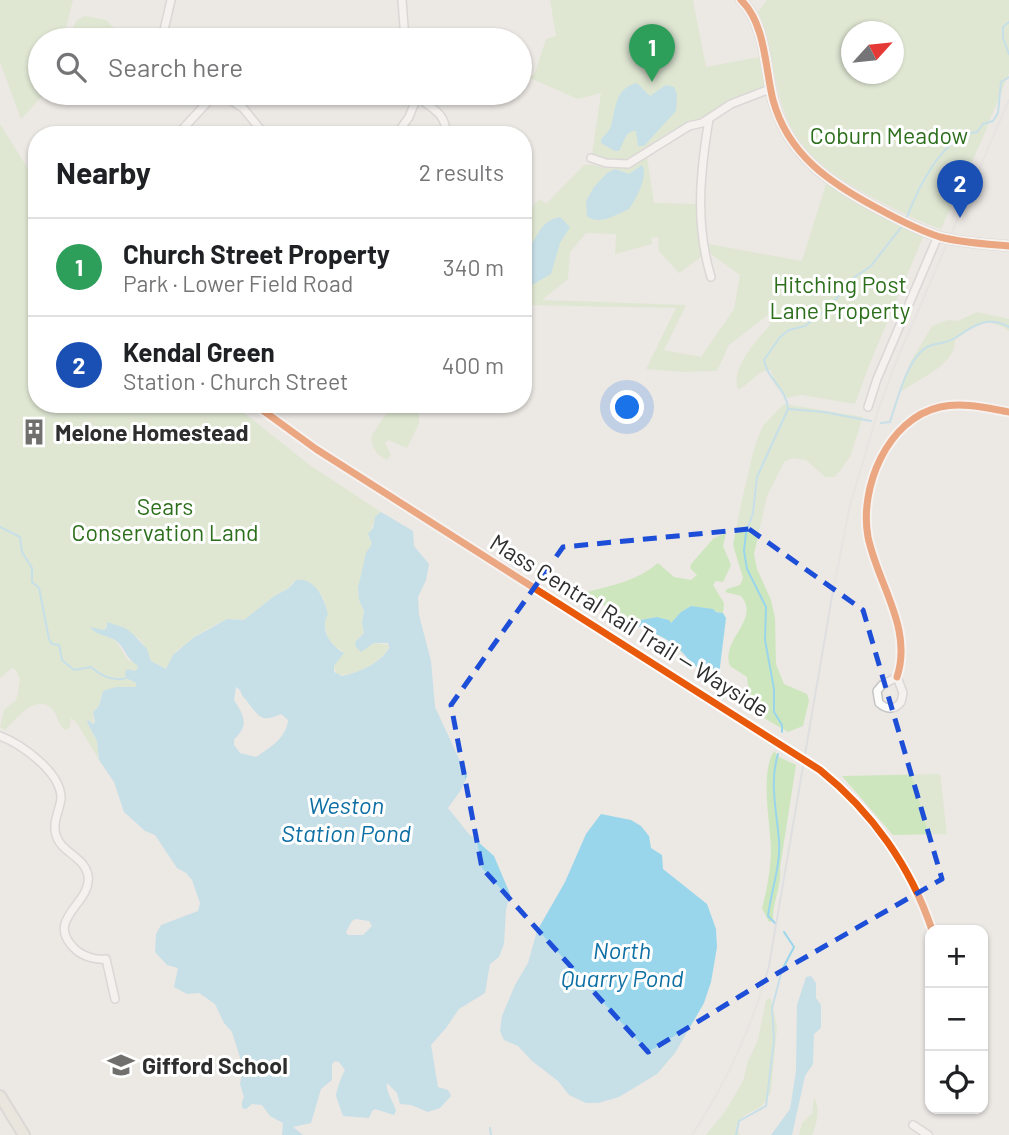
<!DOCTYPE html>
<meta charset="utf-8">
<style>
:root{--surface:#fff;--page:#f2f2f2;--text:#202124;--muted:#757577;--line:#e0e0e0;--accent:#706f6e}
body{margin:0;font-family:Barlow,sans-serif;background:var(--page);color:var(--text)}
.controls{position:absolute;right:21px;bottom:21px;display:grid;overflow:hidden;border-radius:14px;box-shadow:0 2px 5px #0004}
.controls button{width:63px;height:63px;display:grid;place-items:center;padding:0;border:0;border-bottom:2px solid var(--line);background:var(--surface);color:var(--text);font:35px sans-serif}
.compass{position:absolute;left:841px;top:21px;width:63px;height:63px;border-radius:50%;background:var(--surface);box-shadow:0 2px 5px #0004;rotate:63deg}
.you{position:absolute;left:628px;top:408px;width:24px;height:24px;margin:-18px;border:5px solid #fff;border-radius:50%;background:#1a73e8;box-shadow:0 0 0 10px #1a73e833}
.badge{display:grid;place-items:center;width:46px;height:46px;border-radius:50%;background:var(--accent);color:#fff;font-size:23px;font-weight:700}
.pin{position:absolute;translate:-50% -58px;filter:drop-shadow(0 2px 4px #0008)}
.pin::after{content:'';position:absolute;top:37px;width:24px;height:21px;background:inherit;clip-path:polygon(0 0,100% 0,50% 100%)}
.list{margin:0;padding:0;list-style:none}
h2{display:flex;justify-content:space-between;align-items:center;height:91px;margin:0;padding:0 28px;font-size:30px}
h2 small{font-size:23px;font-weight:400;color:var(--muted)}
.list li{display:grid;grid-template-columns:46px 1fr auto;gap:21px;align-items:center;box-sizing:border-box;height:98px;padding:0 28px;border-top:2px solid var(--line)}
.list b{display:block;font-size:26px;white-space:nowrap}
.list p{margin:0;font-size:23px;white-space:nowrap;color:var(--muted)}
.list em{font-size:23px;font-style:normal;color:var(--muted)}
.icon{flex:none;width:38px;height:38px;fill:none;stroke:currentColor;stroke-width:2;stroke-linecap:round;stroke-linejoin:round}
.map{position:relative;flex:none;width:1009px;height:1135px;overflow:hidden}
.search{position:absolute;background:var(--surface);box-shadow:0 2px 5px #0004;left:28px;top:28px;width:504px;height:77px;display:flex;align-items:center;gap:18px;box-sizing:border-box;padding:0 24px;border-radius:38px;color:var(--muted);font-size:26px}
.panel{position:absolute;background:var(--surface);box-shadow:0 2px 5px #0004;left:28px;top:126px;width:504px;height:287px;border-radius:28px}
.map>svg:first-child{display:block}
</style>
<div class="map">
<svg width="1009" height="1135" viewBox="0 0 1009 1135">
<rect width="100%" height="100%" fill="#ece8e4"/>
<g fill="#cee6be" fill-rule="evenodd">
<path d="M0,0H73L63,40H40V93H45L21,119L0,62Z"/>
<path d="M550,0H693L706,67L759,57L765,86L730,101L707,116L667,133L632,158L624,161H607L592,155L601,93L578,99L530,78L535,73L546,39L556,36Z"/>
<path d="M767,0H1009V73L981,142L941,229C915,220 892,208 868,195C829,173 796,151 782,105C772,75 772,41 758,12ZM852,32H894V74H852Z"/>
<path d="M85,16L106,20L114,28L112,40H66L77,20Z"/>
<path d="M0,124L37,183V404H233L311,466L381,512C373,517 373,529 368,536L372,544L365,559L358,588L359,600L364,611L362,623L364,633L358,639L361,651L374,643L389,645C387,660 351,679 336,674L334,666L343,651L334,646L328,638L324,623L327,610L323,597L312,584L293,582L289,588L273,597L244,620C241,620 237,619 233,619C219,619 184,643 174,654C170,658 169,665 166,669L151,661C149,658 149,654 147,650C140,634 121,628 107,622V626L104,630L91,629L116,641L128,660L138,665V669L135,671L130,669L129,680L136,683V687H116L101,695L99,706L93,712L94,724L89,720L87,722L97,741L99,760L77,723L71,718L70,727L65,730C58,724 58,717 53,710C37,691 15,720 5,730L0,727L4,710L16,700L18,693L20,680L16,670L12,668L0,678Z"/>
<path d="M647,157L654,203L696,204L701,257L679,273L659,251L658,237L651,238L652,244L615,254L616,234L586,233L570,252L568,279L542,300L686,305L664,350L701,357L734,309L740,275L708,252V244L802,261L826,184L894,223L914,230L923,237L868,368L855,404L801,395L787,398L775,385L771,370C756,370 750,386 738,389C730,368 757,340 770,325L768,315L729,345L717,371L682,372L646,369L676,308L523,305V216L540,199L546,204L584,165C593,163 599,167 607,168C623,170 635,165 647,157Z"/>
<path d="M977,312L1009,319V331C985,315 976,326 955,340C956,366 916,379 898,394L911,361L932,326L948,320L958,321Z"/>
<path d="M393,404H419V423L407,448L388,440L385,443L391,455L387,460C377,455 370,447 372,435Z"/>
<path d="M784,404L863,417L850,457L835,477H825L806,460L793,458L784,462L767,496L754,554L757,569L771,600L775,618L776,664L784,684L807,694L809,701L803,726L788,732L759,715L749,696L747,677L730,666C720,640 761,620 741,596L725,592L727,589L740,585L743,578L733,545L741,504L755,445L763,426Z"/>
<path d="M726,533L723,546L731,565L723,582L716,581L713,585L724,603L723,613L691,606L681,612L670,624L669,620L657,617L630,622L599,602L587,592C614,585 636,581 658,563L674,577L691,580L697,575L690,568L691,564L714,538Z"/>
<path d="M774,751L779,757L796,765L780,868C782,886 772,903 773,921L769,922L762,908C767,891 771,867 771,849C770,822 760,773 774,751Z"/>
<path d="M940,774L947,834L893,835L842,776Z"/>
<path d="M769,998L771,999L777,1027L771,1092L762,1106L745,1115L736,1126L740,1135H706L726,1110L743,1081L748,1061L758,1040L766,1000Z"/>
<path d="M814,1097C821,1110 817,1122 812,1135H799L802,1123L812,1113Z"/>
</g>
<g fill="#99d6ec" fill-rule="evenodd">
<path d="M637,83L650,96L666,85L674,87L677,95L676,111L644,146H638L636,131C625,130 624,143 619,151H615L601,143V140C604,135 609,132 611,126C616,108 615,88 637,83Z"/>
<path d="M642,165C649,176 636,199 629,209C616,215 598,226 587,216L586,201L594,187L607,173L615,169L629,174Z"/>
<path d="M560,217L570,227L560,243L551,274L532,285L523,274V254C538,243 536,222 560,217Z"/>
<path d="M381,512L413,531L414,546L429,564L426,580L418,597L419,615L431,661L435,707L467,776L461,790L448,808L468,833L494,856L510,894L506,910L504,944L499,957L490,964L485,993L459,1009L446,1028L431,1045L438,1087L448,1090L451,1096L440,1108L428,1112L411,1105L400,1104L397,1093L387,1083C385,1091 394,1102 396,1111L394,1115L375,1109L372,1111L369,1118L343,1116L336,1096C336,1091 342,1075 345,1070L339,1062L335,1061L332,1064V1080L321,1089L311,1123L293,1127L303,1135H282L283,1123L270,1116L262,1105L252,1104L246,1109L242,1108V1102L244,1097L240,1084L243,1067L232,1032L224,1023L215,1004L199,993L187,994L174,987L178,968L167,965L155,952L156,934L161,925L198,911L200,903L192,880L186,873L177,868L155,835L145,831L124,812L114,782L99,760L97,741L87,722L88,720L93,724L95,722L93,712L99,706L103,691L116,687H136V683L126,678L125,672L128,669L135,671L138,668L137,665C125,658 126,648 115,640C107,635 97,636 90,627L104,630L107,627V622L125,628L133,634L147,649L151,661L166,669L173,655L193,638L227,619L244,620L273,597L289,588L296,580C315,577 324,598 328,614C319,629 330,645 344,653L334,666V672L342,676C358,673 381,663 389,648L388,643H374L361,652L355,646L356,641L364,633L362,623L364,611L359,600L358,588L366,553L372,544L368,534L373,528L375,517ZM236,687L240,690C242,697 245,698 249,704C261,719 263,722 281,714L288,720C287,737 270,748 256,757L240,753L234,745C235,735 233,742 239,734C249,722 241,711 234,700ZM356,919L369,921L372,926L363,935H348L346,932L352,921Z"/>
<path d="M691,606L713,609L716,612L723,613L726,618L719,675C700,675 691,661 679,649C666,636 645,630 630,622L657,617L669,620L671,623L681,612Z"/>
<path d="M601,814L631,820L641,826L649,836L651,848L662,855L663,869L707,904L716,929L717,947L711,982L704,1003L675,1053L657,1074L619,1097L598,1103H586L569,1095L558,1081L532,1061L518,1046L504,1040L500,1031L502,1016L515,985L528,963L537,931L565,882L586,834Z"/>
<path d="M811,976L816,983V998L821,1005V1028L814,1034L813,1064L805,1076L792,1135H771L790,1109L796,1071L797,1005L806,977Z"/>
</g>
<g fill="none" stroke-linecap="round" stroke-linejoin="round">
<g stroke="#99d6ec" stroke-width="2">
<path d="M1009,22L1003,27V38L1009,54"/>
<path d="M907,217C918,188 943,135 977,132L983,124L993,121L998,113L1001,82L1009,77"/>
<path d="M789,409L824,412L871,421"/>
<path d="M881,423L890,422C897,401 908,355 929,346C938,343 947,343 955,338C973,326 987,315 1009,327"/>
<path d="M0,527L20,537L22,552L32,568V582L39,588L49,639L52,644L59,645L62,660L74,670L91,667C100,675 113,682 126,678"/>
<path d="M782,732V725L774,712V689L765,640L766,607L747,569L744,551L746,533L753,513L757,477L788,409C787,389 767,379 764,360L780,337L789,330L805,326L828,308L856,276L870,267L903,225"/>
<path d="M776,924L768,916C771,891 781,865 779,841C777,812 769,783 778,754"/>
<path d="M490,1128L491,1135"/>
<path d="M736,1135L739,1121L766,1106L774,1040L772,1008L782,970L794,947L784,932"/>
</g>
<g stroke="#c5c4c5" stroke-width="10">
<g id="minor">
<path d="M402,0L405,40"/>
<path d="M166,40L164,30L171,0"/>
<path d="M220,93L243,108L265,135"/>
<path d="M417,97C432,108 447,114 446,135"/>
<path d="M709,119C700,173 695,224 711,277"/>
<path d="M177,135L216,93"/>
<path d="M396,135L409,117L417,97L413,93"/>
<path d="M591,158L606,163L628,164L689,126L702,123L731,104L770,89"/>
<path d="M868,407L877,379L938,236"/>
<path d="M897,677C913,628 878,585 868,537C859,488 887,419 940,407C963,402 986,408 1009,412"/>
<path d="M897,677L903,693L901,702C895,710 887,710 879,703L877,691L882,685Z"/>
<path d="M0,736C21,744 61,772 61,798C60,810 52,822 56,835C61,853 84,856 88,875C93,904 42,919 76,950C84,957 96,960 106,959L115,999"/>
<path d="M913,1125L928,1135"/>
</g>
</g>
<g stroke="#c5c4c5" stroke-width="12">
<path id="tertiary" d="M741,0C766,24 765,69 773,100C788,155 830,183 877,208C897,219 918,230 940,237C963,243 986,244 1009,246"/>
</g>
<g stroke="#c6c5c4" stroke-width="14">
<path id="primary" d="M0,1096L24,1135"/>
</g>
<use href="#minor" stroke="#fcfcfb" stroke-width="7"/>
<use href="#tertiary" stroke="#fcfcfb" stroke-width="9"/>
<use href="#primary" stroke="#e8e4d6" stroke-width="10"/>
<path stroke="#dfdfe1" stroke-width="2" d="M692,1135C727,1082 752,1027 769,966L831,602L850,505L878,411L896,362L1009,100"/>
<g stroke="#fff" stroke-width="11">
<g id="cycleway">
<path d="M741,0C766,24 765,69 773,100C788,155 830,183 877,208C897,219 918,230 940,237C963,243 986,244 1009,246"/>
<path d="M254,404L316,449L820,770C872,812 911,867 932,930"/>
<path d="M897,677C913,628 878,585 868,537C859,488 887,419 940,407C963,402 986,408 1009,412"/>
</g>
</g>
<use href="#cycleway" stroke="#e8590c" stroke-width="7"/>
</g>
<path d="M0 0H1009V1135H0ZM749,529L863,610L942,879L778,973L648,1052L482,868L451,705L563,547Z" fill="#ece8e4" fill-opacity=".55" fill-rule="evenodd"/>
<path fill="none" stroke="#1d4ed8" stroke-width="5" stroke-dasharray="14 9" stroke-linejoin="round" d="M749,529L863,610L942,879L778,973L648,1052L482,868L451,705L563,547Z"/>
<defs>
<g id="building-bare" transform="scale(2.1)"><path d="M-4-6H4V6H1V3H-1V6H-4ZM-2.5-4.3h1.7v1.8h-1.7ZM.8-4.3h1.7v1.8H.8ZM-2.5-1h1.7V.8h-1.7ZM.8-1h1.7V.8H.8Z" fill="#706f6e" stroke="#fff" stroke-width="2.5" paint-order="stroke"/></g>
<g id="school-bare" transform="scale(2.1)"><path d="M0-5L7-2L0 1L-7-2ZM-4 1L0 2.5L4 1V4Q0 6-4 4Z" fill="#706f6e" stroke="#fff" stroke-width="2.5" paint-order="stroke"/></g>
</defs>
<g fill-rule="evenodd">
<use href="#building-bare" x="34" y="432"/>
<use href="#school-bare" x="121" y="1065"/>
</g>
<g text-anchor="middle" dominant-baseline="central" stroke-width="6" stroke-linejoin="round" paint-order="stroke">
<g font-size="23" fill="#2c6e1b" stroke="#fff">
<text x="889" y="135">Coburn Meadow</text>
<text x="840" y="284">Hitching Post<tspan x="840" dy="26">Lane Property</tspan></text>
<text x="165" y="506">Sears<tspan x="165" dy="26">Conservation Land</tspan></text>
</g>
<g font-size="23" font-weight="bold" fill="#2e2e2e" stroke="#fff" text-anchor="start">
<text x="55" y="432">Melone Homestead</text>
<text x="142" y="1065">Gifford School</text>
</g>
<g font-size="23" fill="#2e2e2e" stroke="#fff">
<text transform="translate(630 625) rotate(32)">Mass Central Rail Trail -- Wayside</text>
</g>
<g font-size="24" font-style="italic" fill="#0d6fa3" stroke="#fff">
<text x="346" y="804">Weston<tspan x="346" dy="28">Station Pond</tspan></text>
<text x="622" y="949">North<tspan x="622" dy="28">Quarry Pond</tspan></text>
</g>
</g>
</svg>
<div class="controls">
<button>+</button>
<button>−</button>
<button><svg class="icon" aria-label="locate" viewBox="0 0 24 24"><circle cx="12" cy="12" r="6"/><path d="M12 2v4M12 18v4M2 12h4M18 12h4"/></svg></button>
</div>
<svg class="compass" viewBox="-18 -18 36 36"><path d="M0-13l5 13h-10z" fill="#e53935"/><path d="M0 13l5-13h-10z" fill="#757577"/></svg>
<div class="you"></div>
<div class="pin badge" style="left:652px;top:82px;background:#2e9e5b">1</div>
<div class="pin badge" style="left:960px;top:218px;background:#1a4fb4">2</div>
<div class="search"><svg class="icon" aria-label="search" viewBox="0 0 24 24"><circle cx="10" cy="10" r="6"/><path d="M15 15l6 6"/></svg>Search here</div>
<section class="panel">
<h2>Nearby<small>2 results</small></h2>
<ul class="list">
<li><span class="badge" style="background:#2e9e5b">1</span><div><b>Church Street Property</b><p>Park · Lower Field Road</p></div><em>340 m</em></li>
<li><span class="badge" style="background:#1a4fb4">2</span><div><b>Kendal Green</b><p>Station · Church Street</p></div><em>400 m</em></li>
</ul>
</section>
</div>
